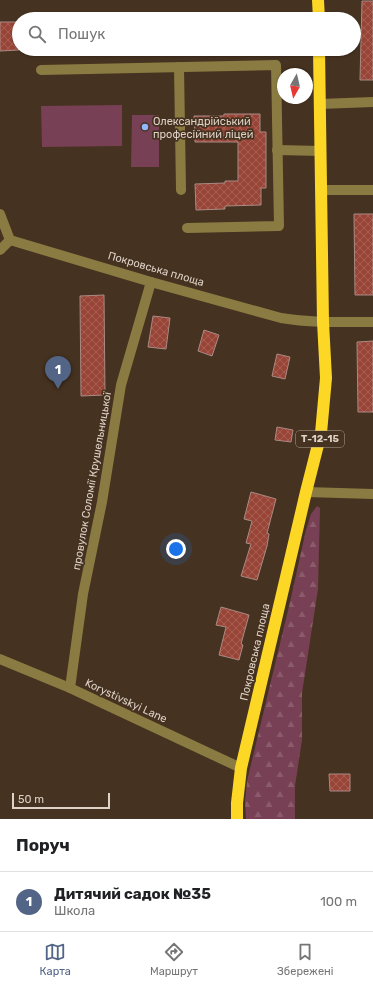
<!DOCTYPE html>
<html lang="uk">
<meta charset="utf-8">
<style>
:root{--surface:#fff;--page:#f2f2f2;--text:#202124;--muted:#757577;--line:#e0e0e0;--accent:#536586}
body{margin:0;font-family:Rubik,sans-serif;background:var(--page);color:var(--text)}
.compass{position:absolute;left:277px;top:68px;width:36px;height:36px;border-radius:50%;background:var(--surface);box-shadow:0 1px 3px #0004;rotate:188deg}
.scale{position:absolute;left:12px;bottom:10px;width:98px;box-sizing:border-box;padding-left:4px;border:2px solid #ded2c7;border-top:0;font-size:11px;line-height:14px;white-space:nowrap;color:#ded2c7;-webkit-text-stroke:3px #463220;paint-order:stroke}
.you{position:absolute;left:176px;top:549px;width:14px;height:14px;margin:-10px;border:3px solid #fff;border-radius:50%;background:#1a73e8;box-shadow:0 0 0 6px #1a73e833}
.badge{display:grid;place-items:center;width:26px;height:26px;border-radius:50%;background:var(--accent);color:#fff;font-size:13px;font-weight:700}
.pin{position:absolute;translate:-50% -33px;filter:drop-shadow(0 1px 2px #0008)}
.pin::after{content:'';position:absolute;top:21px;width:14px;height:12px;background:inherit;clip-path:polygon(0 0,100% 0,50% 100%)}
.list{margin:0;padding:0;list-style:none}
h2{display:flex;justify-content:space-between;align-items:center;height:52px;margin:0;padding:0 16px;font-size:17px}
h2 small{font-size:13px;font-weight:400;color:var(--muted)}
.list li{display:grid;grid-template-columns:26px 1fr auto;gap:12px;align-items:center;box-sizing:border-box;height:60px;padding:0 16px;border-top:1px solid var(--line)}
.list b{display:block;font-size:15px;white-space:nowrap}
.list p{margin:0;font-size:13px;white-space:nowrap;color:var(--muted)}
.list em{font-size:13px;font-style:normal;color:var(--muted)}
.icon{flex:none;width:22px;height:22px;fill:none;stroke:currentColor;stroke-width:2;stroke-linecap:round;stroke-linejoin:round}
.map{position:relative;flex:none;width:373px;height:819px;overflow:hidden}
.search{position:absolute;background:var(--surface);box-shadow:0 1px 3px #0004;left:12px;right:12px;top:12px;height:44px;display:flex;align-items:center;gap:10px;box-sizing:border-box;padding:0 14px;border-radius:22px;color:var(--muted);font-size:15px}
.sheet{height:112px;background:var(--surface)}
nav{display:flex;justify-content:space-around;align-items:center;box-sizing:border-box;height:56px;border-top:1px solid var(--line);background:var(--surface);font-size:11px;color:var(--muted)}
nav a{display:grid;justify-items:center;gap:2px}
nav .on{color:var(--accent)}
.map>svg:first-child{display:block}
</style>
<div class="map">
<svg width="373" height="819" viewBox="0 0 373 819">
<defs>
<pattern id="forest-firs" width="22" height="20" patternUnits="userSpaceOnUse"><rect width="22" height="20" fill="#784054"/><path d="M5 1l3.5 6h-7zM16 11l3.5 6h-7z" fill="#8b5b6b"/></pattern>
<pattern id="building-cross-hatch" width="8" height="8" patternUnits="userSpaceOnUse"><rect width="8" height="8" fill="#984538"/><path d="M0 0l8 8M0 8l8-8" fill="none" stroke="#a65f53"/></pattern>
</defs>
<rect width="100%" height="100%" fill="#463220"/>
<path fill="url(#forest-firs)" d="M317,506L320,508L318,589L302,693V740L295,786V819H246L245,802L247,781L290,602L306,530L311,514Z"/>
<g fill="#784054">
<path d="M122,105V146L42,147L41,106Z"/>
<path d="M132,115H159V167H131Z"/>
</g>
<g fill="url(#building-cross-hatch)" stroke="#aa8a84">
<path d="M362,1H373V80H360Z"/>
<path d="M0,22H19V50L0,51Z"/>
<path d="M224,114H260V132H266V188H261V205L225,206V209L196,210L195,184L225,183V181H238V142H195L194,116H224Z"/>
<path d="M354,214H373V295H355Z"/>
<path d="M104,295L105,395L81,396L80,296Z"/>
<path d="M153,316L170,318L166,349L148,347Z"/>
<path d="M204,330L219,335L212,356L198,351Z"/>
<path d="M373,341V412H358L357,342Z"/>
<path d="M277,354L290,357L285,379L272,376Z"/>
<path d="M277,427L293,430L291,442L275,440Z"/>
<path d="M251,492L276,499L267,533L269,534L267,546L257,580L241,576L251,544L246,543L252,521L244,519Z"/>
<path d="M221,607L249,615L241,644L243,645L239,660L219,655L226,627L216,625Z"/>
<path d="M329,774H350V791H330Z"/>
</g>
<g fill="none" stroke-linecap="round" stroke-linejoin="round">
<g stroke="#8a7b42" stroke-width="10">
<path d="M179,67L181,190"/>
<path d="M41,70L276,65L279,226L187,228"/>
<path d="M320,104L373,102"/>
<path d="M277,150L321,151"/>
<path d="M321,190H373"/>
<path d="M0,214L10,240"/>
<path d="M10,240L151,282L281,318C311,323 342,322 373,322"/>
<path d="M0,250L10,240"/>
<path d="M306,492L373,494"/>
<path d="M0,659L70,688L241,768"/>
<path d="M70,688L83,594L102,502L121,385L151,282"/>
</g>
<g stroke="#fdd726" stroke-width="12">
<path d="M318,0L319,19"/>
<path d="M237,819V803L241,768L306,492L321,433L326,378L323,322L319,49"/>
</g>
</g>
<circle fill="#91b8fd" stroke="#463220" stroke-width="1.5" cx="145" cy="127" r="4"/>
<g text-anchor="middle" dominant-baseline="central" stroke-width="3.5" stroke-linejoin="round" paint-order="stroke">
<rect fill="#463220" stroke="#b0a295" stroke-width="1" x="296" y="431" width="48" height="16" rx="3"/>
<g font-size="10" font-weight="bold" fill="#ded2c7">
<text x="320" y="439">Т-12-15</text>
</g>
<g font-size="11" fill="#ded2c7" stroke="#463220" text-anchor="start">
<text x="153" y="121">Олександрійський<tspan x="153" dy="13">професійний ліцей</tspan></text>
</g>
<g font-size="11" fill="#ded2c7" stroke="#463220">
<text transform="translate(156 269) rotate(16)">Покровська площа</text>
<text transform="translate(92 481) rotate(-80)">провулок Соломії Крушельницької</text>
<text transform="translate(255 652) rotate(-77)">Покровська площа</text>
<text transform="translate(126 701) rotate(25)">Korystivskyi Lane</text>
</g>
</g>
</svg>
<svg class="compass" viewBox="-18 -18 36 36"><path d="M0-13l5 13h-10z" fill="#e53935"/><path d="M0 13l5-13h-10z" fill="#757577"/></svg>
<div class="scale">50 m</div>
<div class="you"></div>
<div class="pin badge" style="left:58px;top:389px">1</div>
<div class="search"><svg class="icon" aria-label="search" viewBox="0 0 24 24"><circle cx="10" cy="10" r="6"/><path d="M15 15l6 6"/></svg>Пошук</div>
</div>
<section class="sheet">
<h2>Поруч<small></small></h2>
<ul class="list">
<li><span class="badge">1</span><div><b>Дитячий садок №35</b><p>Школа</p></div><em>100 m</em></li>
</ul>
</section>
<nav>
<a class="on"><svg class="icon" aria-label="map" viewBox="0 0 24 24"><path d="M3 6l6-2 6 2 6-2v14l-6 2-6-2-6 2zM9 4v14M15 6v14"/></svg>Карта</a>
<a><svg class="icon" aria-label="directions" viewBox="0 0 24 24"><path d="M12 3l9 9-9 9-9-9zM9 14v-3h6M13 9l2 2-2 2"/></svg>Маршрут</a>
<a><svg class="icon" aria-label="saved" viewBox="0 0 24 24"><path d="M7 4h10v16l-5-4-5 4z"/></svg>Збережені</a>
</nav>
